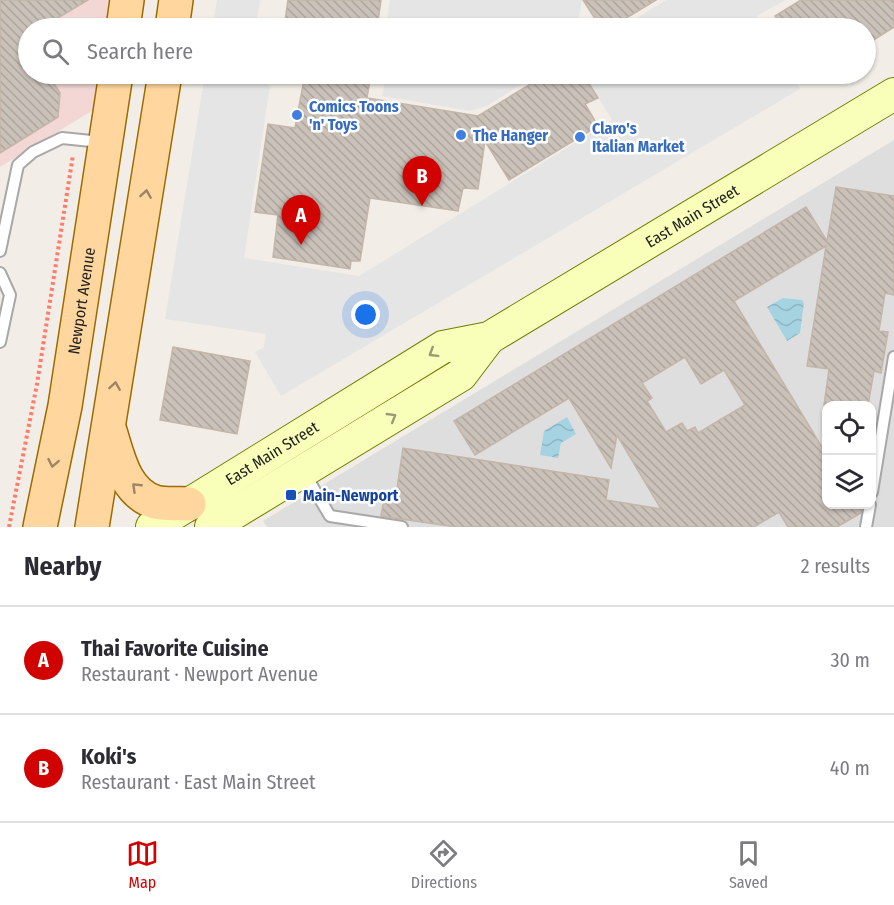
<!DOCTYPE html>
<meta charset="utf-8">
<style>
:root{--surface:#fff;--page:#f2f2f3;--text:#2b2b33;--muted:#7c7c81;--line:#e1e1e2;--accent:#d10300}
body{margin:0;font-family:"Fira Sans Condensed",sans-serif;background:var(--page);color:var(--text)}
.controls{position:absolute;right:18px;bottom:18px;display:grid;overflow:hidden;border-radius:12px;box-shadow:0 2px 4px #0004}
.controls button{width:54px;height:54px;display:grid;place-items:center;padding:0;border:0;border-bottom:2px solid var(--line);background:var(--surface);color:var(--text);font:30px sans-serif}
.you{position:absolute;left:366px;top:315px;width:21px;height:21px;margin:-15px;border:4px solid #fff;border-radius:50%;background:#1a73e8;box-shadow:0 0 0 9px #1a73e833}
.badge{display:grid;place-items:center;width:39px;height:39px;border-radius:50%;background:var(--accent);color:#fff;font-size:20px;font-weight:700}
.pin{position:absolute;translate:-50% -50px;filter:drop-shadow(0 2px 3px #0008)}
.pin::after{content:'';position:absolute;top:32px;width:21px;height:18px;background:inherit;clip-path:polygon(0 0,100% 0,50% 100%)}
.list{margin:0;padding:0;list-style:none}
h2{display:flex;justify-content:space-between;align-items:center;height:78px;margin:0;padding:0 24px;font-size:26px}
h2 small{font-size:20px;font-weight:400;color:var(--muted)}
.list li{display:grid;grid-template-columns:39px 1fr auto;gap:18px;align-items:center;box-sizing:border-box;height:108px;padding:0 24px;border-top:2px solid var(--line)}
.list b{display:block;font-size:22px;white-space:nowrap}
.list p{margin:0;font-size:20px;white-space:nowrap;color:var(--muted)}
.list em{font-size:20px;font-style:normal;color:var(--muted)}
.icon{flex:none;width:33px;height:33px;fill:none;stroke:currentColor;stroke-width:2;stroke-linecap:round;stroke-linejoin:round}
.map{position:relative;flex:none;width:894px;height:527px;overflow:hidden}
.search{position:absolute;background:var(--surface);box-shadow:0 2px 4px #0004;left:18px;right:18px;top:18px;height:66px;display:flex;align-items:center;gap:15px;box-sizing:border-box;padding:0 21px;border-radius:33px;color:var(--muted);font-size:22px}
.sheet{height:294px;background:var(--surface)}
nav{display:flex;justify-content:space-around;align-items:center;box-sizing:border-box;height:84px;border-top:2px solid var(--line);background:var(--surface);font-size:16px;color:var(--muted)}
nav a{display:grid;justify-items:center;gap:3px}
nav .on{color:var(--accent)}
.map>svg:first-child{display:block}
</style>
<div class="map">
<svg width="894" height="527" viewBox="0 0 894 527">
<defs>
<pattern id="water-waves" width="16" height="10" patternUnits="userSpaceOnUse" patternTransform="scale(1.5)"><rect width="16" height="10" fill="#a5d3e2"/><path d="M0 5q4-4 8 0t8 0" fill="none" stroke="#8eb5c2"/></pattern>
<pattern id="building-back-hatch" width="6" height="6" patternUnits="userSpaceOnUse" patternTransform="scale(1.5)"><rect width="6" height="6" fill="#cac1b9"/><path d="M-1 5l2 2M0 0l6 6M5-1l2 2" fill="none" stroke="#ada69f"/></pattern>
</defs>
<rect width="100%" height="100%" fill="#f2eee7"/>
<path fill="#dfdede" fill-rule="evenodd" d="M894,140V527H267L263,521ZM826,406H872V505H826Z"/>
<path fill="#f3d7d5" d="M0,0H118L114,28H28V74H108L103,104L0,167Z"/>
<g fill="#e5e5e5">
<path d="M217,0H260L256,28H212Z"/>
<path d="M390,0H582L577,28H386Z"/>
<path d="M666,0H785L757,16L764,28H620Z"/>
<path d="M205,74H249L248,81L270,85L244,258L359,276L612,120L584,74H791L800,89L281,396L255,352L264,347L266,334L165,319Z"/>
<path d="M386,74H538L487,106L470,111L382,96Z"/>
</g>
<g fill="url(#water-waves)">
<path d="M783,298L802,300L804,303L800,333L787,341L767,307Z"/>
<path d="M567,417L576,434L561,443L558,458L540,455L544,431Z"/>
</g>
<g fill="url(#building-back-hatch)" stroke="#c4b5a8" stroke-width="1.5" fill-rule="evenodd">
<path d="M0,0H88L41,28H28V74H48L60,93L58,117L0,153Z"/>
<path d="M288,0H381L377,28H284Z"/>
<path d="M583,0H656L610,28H601Z"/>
<path d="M801,0H894V27L866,45V28H783L775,16Z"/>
<path d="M305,74H371L367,98L478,116L547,74H567L573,83L585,77L598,98L585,104L598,126L509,180L485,141L478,189L463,188L458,211L370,198L360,261H351L350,269L273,257L278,215L255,212L268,124L295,128Z"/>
<path d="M836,187L894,196V295L885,293L879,331L888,332L881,373L874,371L868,405H824L829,369L807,366L826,246L734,301L826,454V504H862L861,513L837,527H788L779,512L754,527H456L381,516L385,493L396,495L403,448L609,480L606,500L661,509L617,435L611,468L569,398L475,455L454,421L806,207L827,241ZM685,357L701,384L724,370L745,405L698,433L695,427L687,431L682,423L666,432L647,401L652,398L642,383Z"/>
<path d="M173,347L250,361L237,434L160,420Z"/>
</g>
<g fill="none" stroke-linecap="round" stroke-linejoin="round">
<g stroke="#a8a8a8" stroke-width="14">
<g id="lane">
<path d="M0,251L18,165L33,152L62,138L101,142"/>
<path d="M0,273L10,295L0,342"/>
<path d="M305,474L330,516L402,527"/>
<path d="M872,492L894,357"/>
<path d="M866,527L870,505"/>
</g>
</g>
<g stroke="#707f00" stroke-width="34">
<g id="secondary">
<path id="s1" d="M152,527L443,347L489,338L894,94"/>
<path d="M211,527L461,375L489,338"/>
</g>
</g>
<g stroke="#9d6b00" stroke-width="36">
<g id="primary">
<path d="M123,28L127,0"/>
<path d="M172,28L176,0"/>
<path d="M110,431C118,457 125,493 155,502C165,505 179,503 189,504"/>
<path id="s2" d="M40,527L65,406L116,74"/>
<path d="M92,527L165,74"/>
</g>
</g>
<path stroke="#ff7c6a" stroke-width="4" stroke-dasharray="3 3" stroke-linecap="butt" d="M9,527L37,384L73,155"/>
<use href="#lane" stroke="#fff" stroke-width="10"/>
<use href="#secondary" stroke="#f9feb9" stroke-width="32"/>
<use href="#primary" stroke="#ffd79e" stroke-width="33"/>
</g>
<defs><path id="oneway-chevron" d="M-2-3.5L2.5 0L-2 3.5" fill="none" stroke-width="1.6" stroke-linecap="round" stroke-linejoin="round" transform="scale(1.5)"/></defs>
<g stroke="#9b8566">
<use href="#oneway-chevron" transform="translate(146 194) rotate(-81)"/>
<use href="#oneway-chevron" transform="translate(115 386) rotate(-81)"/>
<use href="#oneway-chevron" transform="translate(53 463) rotate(101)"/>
<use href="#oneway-chevron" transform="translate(136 487) rotate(-136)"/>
</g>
<g stroke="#989b75">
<use href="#oneway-chevron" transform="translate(433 353) rotate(148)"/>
<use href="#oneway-chevron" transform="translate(392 417) rotate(-31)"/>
</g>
<g fill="#3f7fe0" stroke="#fff" stroke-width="2">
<circle cx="297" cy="115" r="6"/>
<circle cx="461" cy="135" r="6"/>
<circle cx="580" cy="137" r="6"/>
</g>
<rect fill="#1a4fb4" stroke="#fff" stroke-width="2" x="285" y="489" width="12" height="12" rx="3"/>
<g text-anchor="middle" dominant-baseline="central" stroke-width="5" stroke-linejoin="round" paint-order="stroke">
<g font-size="16" font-weight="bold" fill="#366cbe" stroke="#fff" text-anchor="start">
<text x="309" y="106">Comics Toons<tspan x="309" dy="18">'n' Toys</tspan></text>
<text x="592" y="128">Claro's<tspan x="592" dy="18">Italian Market</tspan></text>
<text x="473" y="135">The Hanger</text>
</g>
<g font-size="16" fill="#212121" stroke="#fff">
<text stroke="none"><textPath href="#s1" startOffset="626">East Main Street</textPath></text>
<text stroke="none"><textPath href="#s2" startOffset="230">Newport Avenue</textPath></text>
<text stroke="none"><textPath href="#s1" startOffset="141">East Main Street</textPath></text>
</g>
<g font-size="16" font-weight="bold" fill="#164399" stroke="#fff" text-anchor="start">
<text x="303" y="495">Main-Newport</text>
</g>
</g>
</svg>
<div class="controls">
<button><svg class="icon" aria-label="locate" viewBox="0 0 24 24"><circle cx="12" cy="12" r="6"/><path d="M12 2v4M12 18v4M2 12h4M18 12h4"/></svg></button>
<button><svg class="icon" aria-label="layers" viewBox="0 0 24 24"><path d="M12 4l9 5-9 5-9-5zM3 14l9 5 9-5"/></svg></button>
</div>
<div class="you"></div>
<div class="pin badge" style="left:301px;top:245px">A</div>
<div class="pin badge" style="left:422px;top:206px">B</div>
<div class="search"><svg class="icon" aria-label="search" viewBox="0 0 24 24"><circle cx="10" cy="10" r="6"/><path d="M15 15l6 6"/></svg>Search here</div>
</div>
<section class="sheet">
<h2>Nearby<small>2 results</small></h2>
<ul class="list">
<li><span class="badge">A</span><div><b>Thai Favorite Cuisine</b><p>Restaurant · Newport Avenue</p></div><em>30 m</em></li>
<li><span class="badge">B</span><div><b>Koki's</b><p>Restaurant · East Main Street</p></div><em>40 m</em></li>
</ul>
</section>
<nav>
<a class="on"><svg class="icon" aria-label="map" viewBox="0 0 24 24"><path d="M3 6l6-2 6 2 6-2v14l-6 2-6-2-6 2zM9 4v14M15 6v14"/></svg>Map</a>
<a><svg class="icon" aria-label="directions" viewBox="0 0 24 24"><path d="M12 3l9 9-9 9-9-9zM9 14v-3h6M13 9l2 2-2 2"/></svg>Directions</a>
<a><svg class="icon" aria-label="saved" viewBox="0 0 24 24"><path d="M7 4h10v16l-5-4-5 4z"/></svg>Saved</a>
</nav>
